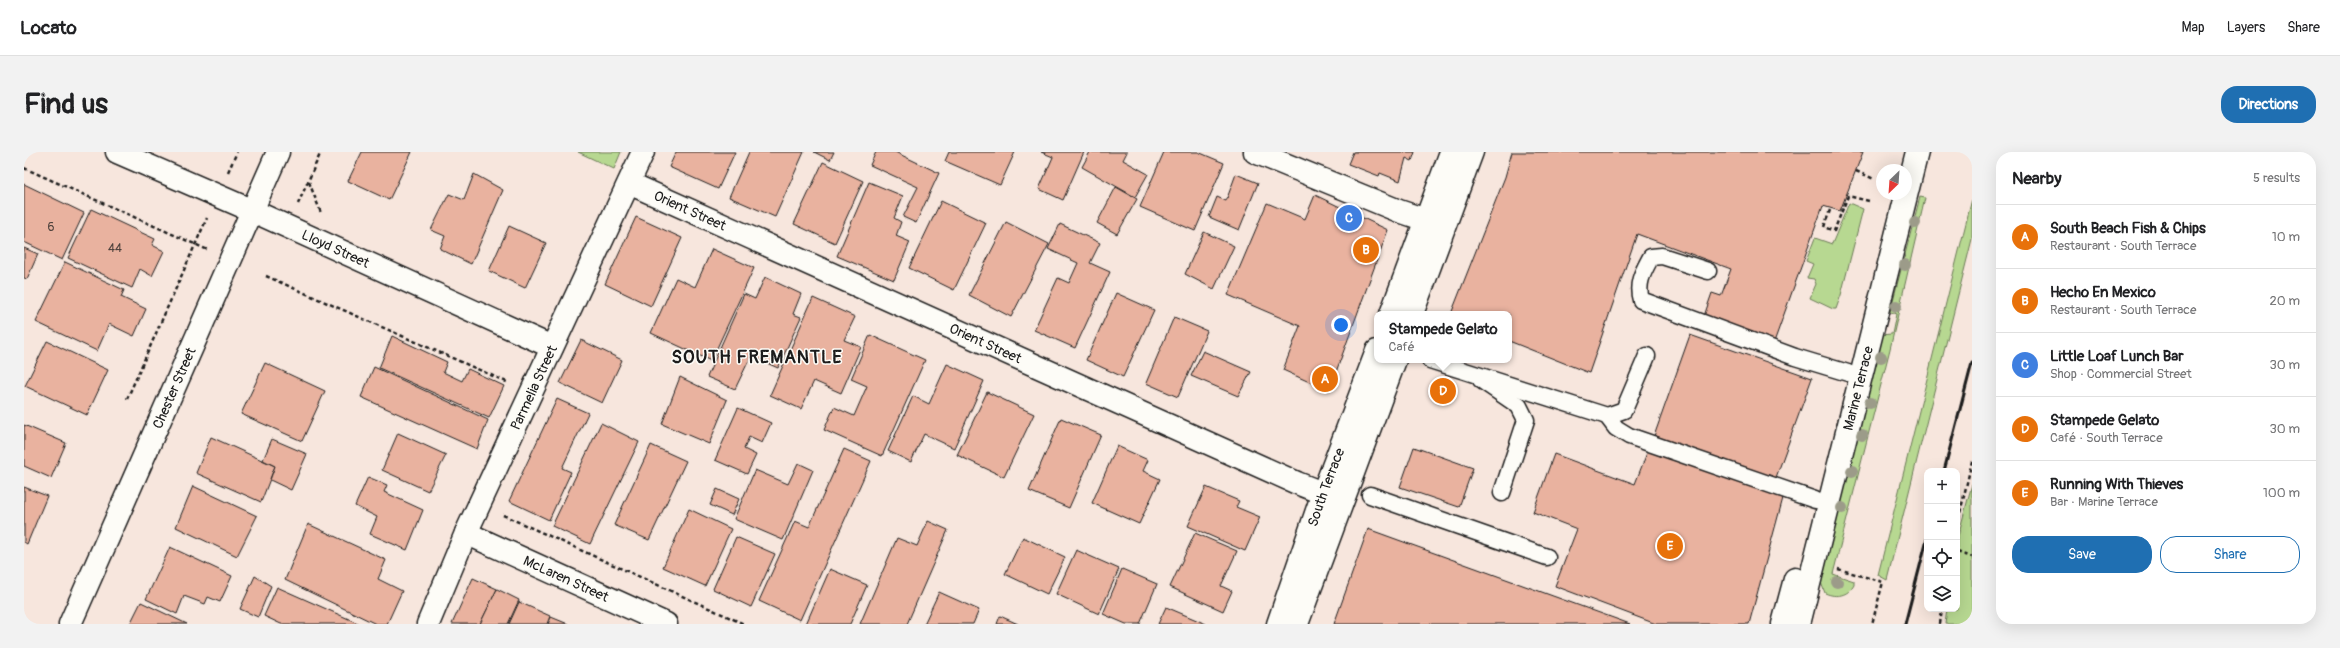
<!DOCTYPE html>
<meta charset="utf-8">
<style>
:root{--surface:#fff;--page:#f2f2f2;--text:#202124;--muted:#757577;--line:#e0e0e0;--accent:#1f6fb2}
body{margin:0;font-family:Pangolin,sans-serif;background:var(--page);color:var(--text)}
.controls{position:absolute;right:12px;bottom:12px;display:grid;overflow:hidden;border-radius:8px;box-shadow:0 4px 16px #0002}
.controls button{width:36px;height:36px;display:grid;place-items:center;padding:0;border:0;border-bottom:1px solid var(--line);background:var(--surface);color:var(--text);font:20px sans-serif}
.compass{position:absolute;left:1852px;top:12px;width:36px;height:36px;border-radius:50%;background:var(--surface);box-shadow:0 4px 16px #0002;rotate:205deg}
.you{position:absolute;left:1317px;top:173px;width:14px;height:14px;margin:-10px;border:3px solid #fff;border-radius:50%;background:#1a73e8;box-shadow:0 0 0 6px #1a73e833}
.badge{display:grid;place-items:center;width:26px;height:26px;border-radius:50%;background:var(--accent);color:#fff;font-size:13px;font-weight:700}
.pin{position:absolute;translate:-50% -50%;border:2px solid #fff;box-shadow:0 1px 4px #0006}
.popup{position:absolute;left:1350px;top:159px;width:138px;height:52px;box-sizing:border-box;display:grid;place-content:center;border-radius:8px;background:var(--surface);filter:drop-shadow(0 1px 3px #0005);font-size:13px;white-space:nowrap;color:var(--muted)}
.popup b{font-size:15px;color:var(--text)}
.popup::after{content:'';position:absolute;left:50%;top:100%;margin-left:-8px;border:8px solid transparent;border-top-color:var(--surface)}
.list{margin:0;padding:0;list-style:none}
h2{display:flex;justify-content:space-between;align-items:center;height:52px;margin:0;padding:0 16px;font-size:17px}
h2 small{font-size:13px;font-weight:400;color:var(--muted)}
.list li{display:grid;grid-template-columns:26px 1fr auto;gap:12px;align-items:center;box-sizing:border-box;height:64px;padding:0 16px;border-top:1px solid var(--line)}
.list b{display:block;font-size:15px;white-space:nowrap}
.list p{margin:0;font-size:13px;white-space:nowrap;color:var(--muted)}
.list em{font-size:13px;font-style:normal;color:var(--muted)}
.actions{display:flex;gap:8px;padding:12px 16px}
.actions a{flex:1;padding:9px 0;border:1px solid var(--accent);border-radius:16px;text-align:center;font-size:14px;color:var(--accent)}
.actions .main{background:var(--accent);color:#fff}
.icon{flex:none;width:22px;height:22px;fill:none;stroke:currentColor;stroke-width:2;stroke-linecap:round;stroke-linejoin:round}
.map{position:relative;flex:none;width:1948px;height:472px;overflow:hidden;border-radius:16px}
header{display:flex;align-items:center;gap:24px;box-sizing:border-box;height:56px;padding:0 20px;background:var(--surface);border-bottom:1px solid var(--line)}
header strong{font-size:19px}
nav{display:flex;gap:22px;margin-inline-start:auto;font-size:14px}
.intro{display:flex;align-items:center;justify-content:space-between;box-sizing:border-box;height:96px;padding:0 24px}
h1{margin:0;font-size:28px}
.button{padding:10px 18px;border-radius:16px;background:var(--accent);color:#fff;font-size:14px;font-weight:700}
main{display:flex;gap:24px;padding:0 24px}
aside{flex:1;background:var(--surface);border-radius:16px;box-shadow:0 4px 16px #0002}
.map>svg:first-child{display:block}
</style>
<header>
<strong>Locato</strong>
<nav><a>Map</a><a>Layers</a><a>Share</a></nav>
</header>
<div class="intro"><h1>Find us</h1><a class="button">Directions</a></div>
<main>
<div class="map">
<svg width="1948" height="472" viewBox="0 0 1948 472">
<rect width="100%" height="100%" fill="#f7e6dd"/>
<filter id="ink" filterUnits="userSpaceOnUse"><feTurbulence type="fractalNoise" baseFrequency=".025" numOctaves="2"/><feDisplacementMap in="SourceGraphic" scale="8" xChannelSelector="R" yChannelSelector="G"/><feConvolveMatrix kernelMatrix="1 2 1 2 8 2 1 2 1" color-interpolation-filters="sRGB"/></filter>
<g filter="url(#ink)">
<g fill="#b7d891" stroke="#6a7a56">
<path d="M554,0H597L590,17Z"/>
<path d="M1896,45L1901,46L1866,197L1809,422L1830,429V433C1824,444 1812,446 1801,441L1796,428L1855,183L1868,182L1872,162L1866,160Z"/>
<path d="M1948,47V87L1863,428L1854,423Z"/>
<path d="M1825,51L1839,57L1817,143L1812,157H1809L1786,146L1792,132L1790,127L1783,126L1789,112L1782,109L1791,86L1808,92Z"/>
<path d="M1948,332V472H1921L1923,457H1933V388Z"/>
</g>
<g fill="#e9b29f" stroke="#1c1c1c">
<path d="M338,0H388L365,48L324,29Z"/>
<path d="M652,0H711L694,37L645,15Z"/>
<path d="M725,0H780L751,65L705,45Z"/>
<path d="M790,0H810L806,8Z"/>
<path d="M852,0H871L915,21L892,71L879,65L894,35L846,13Z"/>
<path d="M925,0H991L976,33L921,9Z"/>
<path d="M1017,0H1060L1039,48L1015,37L1029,5Z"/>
<path d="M1066,0H1103L1099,8L1124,22L1111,45L1058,15Z"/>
<path d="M1140,0H1174L1200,11L1171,79L1116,55Z"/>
<path d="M1329,0H1391L1388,9L1382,6L1376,29L1356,21L1355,24L1324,12Z"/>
<path d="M1488,0H1839L1816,59L1799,54L1750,190L1679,167L1688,141L1697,144L1707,117L1613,82L1565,221L1485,189V162H1427L1481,25Z"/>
<path d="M799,10L839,29L811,91L770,72Z"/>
<path d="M450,22L479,38L447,112L416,97L421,84L407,78L425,42L440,48Z"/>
<path d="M1212,22L1234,31L1215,78L1185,65L1193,45L1202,49Z"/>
<path d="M845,30L879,44L870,66L877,70L872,84L886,90L870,128L813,104Z"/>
<path d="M0,32L60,61L38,108L0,90Z"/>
<path d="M1092,35L1113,47L1093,82L1073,71Z"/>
<path d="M1291,43L1364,78L1305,239L1259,218L1276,174L1204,143L1243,51L1281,67Z"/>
<path d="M917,49L962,71L930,138L885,116Z"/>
<path d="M67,57L131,87L128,93L140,99L128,124L116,117L108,136L44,106Z"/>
<path d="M612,65L658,86L627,154L581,132Z"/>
<path d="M982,70L1025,92L987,165L945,143Z"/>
<path d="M1036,72L1076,91L1066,111L1086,120L1051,196L1010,178L1034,126L1045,131L1054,111L1024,97Z"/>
<path d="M485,74L522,91L501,136L465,119Z"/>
<path d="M1180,80L1210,94L1190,137L1161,122Z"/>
<path d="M0,96L14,102L3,127L0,126Z"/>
<path d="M688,97L730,116L687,209L627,181L652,126L671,135Z"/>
<path d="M41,110L100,138L97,145L122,157L110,184L85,172L73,199L12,170Z"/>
<path d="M741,125L777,142L769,162L777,165L754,216L727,204L711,237L683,225L720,142L731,147Z"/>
<path d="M1092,141L1130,158L1099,225L1062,208Z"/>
<path d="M789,146L831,165L820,188L837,195L817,241L790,229L777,257L746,243Z"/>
<path d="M1150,165L1183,179L1154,245L1122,231Z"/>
<path d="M846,183L901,208L858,304L800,278L810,255L830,264L843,234L827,227Z"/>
<path d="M1666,183L1788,226L1750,331L1629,287Z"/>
<path d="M368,184L423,210L419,220L438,229L444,217L480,234L465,266L355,216Z"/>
<path d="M557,188L598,208L578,251L536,231Z"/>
<path d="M23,189L84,218L63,263L1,234Z"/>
<path d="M1179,199L1227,220L1214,244L1167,224Z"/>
<path d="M241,211L301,239L278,289L217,262Z"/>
<path d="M923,212L960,229L930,296L900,282L887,310L864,299L889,244L905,252Z"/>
<path d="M350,215L464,268L453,297L337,245Z"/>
<path d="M656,225L703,248L685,292L638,272Z"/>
<path d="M963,240L1010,262L980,325L933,303Z"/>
<path d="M533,247L564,261L538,316L547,320L525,368L485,349Z"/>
<path d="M714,256L747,271L738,291L725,285L720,297L732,303L723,322L691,308Z"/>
<path d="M1037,266L1077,283L1045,356L1005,339Z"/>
<path d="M577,271L615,290L566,392L528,374Z"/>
<path d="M0,273L42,291L27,326L0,314Z"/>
<path d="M374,281L422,303L404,339L358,318Z"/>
<path d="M187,285L251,314L237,350L172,321Z"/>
<path d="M248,287L283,302L267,338L246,328L251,314L239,308Z"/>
<path d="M627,293L662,309L625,388L590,373Z"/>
<path d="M1093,294L1124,308L1119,319L1136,327L1115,372L1068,351Z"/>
<path d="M1390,295L1449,316L1435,355L1376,335Z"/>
<path d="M820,297L847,309L776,468L735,449L771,369L785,375Z"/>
<path d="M1624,298L1759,346L1725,472H1632L1531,434L1553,377L1509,360L1530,302L1611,332Z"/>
<path d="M774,311L789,318L759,388L710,367L731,318L764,332Z"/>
<path d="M344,325L363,333L360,340L399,358L383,398L346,382L353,365L331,354Z"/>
<path d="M169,334L233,364L213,404L152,375Z"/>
<path d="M0,335L23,344L3,392L0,390Z"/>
<path d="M1182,335L1215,349L1212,355L1236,365L1221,399L1164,374Z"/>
<path d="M693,337L715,347L708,363L686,353Z"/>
<path d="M665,357L707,377L681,434L639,415Z"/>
<path d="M904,369L924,378L883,472H836L873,386L893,394Z"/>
<path d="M284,372L362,408L354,427L378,439L363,472H352L261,428Z"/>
<path d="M1344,377L1606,472H1310Z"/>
<path d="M1171,381L1213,399L1197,434L1208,439L1199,459L1146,435Z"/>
<path d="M712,385L751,402L727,455L689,437Z"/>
<path d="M999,385L1041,405L1023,442L981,422Z"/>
<path d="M146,395L208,424L196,450L184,445L181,452L160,444L153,462L122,447Z"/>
<path d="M1052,398L1095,417L1075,462L1032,442Z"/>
<path d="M806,417L843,433L826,472H782Z"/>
<path d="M1098,417L1133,432L1116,472H1102L1079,462Z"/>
<path d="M231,424L247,434L234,465L216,457Z"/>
<path d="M449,426L473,437L456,472H428Z"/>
<path d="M253,435L336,472H257L240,464Z"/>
<path d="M473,437L495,448L484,472H456Z"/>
<path d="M915,440L955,458L949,472H900Z"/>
<path d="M117,450L163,472H106Z"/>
<path d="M495,450L526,464L523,472H485Z"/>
<path d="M1142,455L1182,472H1134Z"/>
<path d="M976,464L994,472H973Z"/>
<path d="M527,465L544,472H524Z"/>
</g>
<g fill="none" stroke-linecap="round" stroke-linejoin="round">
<g stroke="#1c1c1c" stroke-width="19">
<g id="lane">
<path d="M1684,119L1638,104L1627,105C1619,120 1612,131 1617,148L1771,205L1824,221"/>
<path d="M1406,208L1583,264L1600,258L1623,204"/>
<path d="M1457,228L1495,254L1502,268L1478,341"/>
<path d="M1583,264L1592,276L1605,284L1791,348"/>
<path d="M1346,343L1523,405"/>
</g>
</g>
<g stroke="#1c1c1c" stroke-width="25">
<g id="street">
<path id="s1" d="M93,0L229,59L528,195"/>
<path d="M1231,0L1375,59L1420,74"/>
<path id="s2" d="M605,31L1273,331L1316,348"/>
<path id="s3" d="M442,381L642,472"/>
<path id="s4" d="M46,472L254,0"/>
<path id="s5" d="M404,472L442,381L619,0"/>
</g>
</g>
<g stroke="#1c1c1c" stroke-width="25">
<g id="secondary">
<path d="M1367,162L1427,0"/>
<path d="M1388,162L1448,0"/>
<path id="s6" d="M1254,472L1299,341L1353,199"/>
<path d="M1273,472L1371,208"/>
<path d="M1759,472L1771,427"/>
<path id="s7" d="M1775,472L1893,0"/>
</g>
</g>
<g stroke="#1c1c1c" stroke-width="2.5" stroke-dasharray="4 3" stroke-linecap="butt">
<path d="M0,16L184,98"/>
<path d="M1832,19L1850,27"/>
<path d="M204,20L213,0"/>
<path d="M285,30L297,61"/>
<path d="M274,52L297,0"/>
<path d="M1806,58L1800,75L1810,79L1824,44L1845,49"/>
<path d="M242,124L485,231"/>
<path d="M103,247L183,66"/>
<path d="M479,363L720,472"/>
<path d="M1933,374L1948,309"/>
<path d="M1933,400L1948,405"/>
<path d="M1814,417L1859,430L1848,472"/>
<path d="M1916,472L1918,457"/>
</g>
<use href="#lane" stroke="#fdfcf7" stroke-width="16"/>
<use href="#street" stroke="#fdfcf7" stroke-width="22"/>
<use href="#secondary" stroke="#fdfcf7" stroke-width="22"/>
<g stroke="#1c1c1c" stroke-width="3">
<path d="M1920,319L1948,211"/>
<path d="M1881,472L1903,387"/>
</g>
</g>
<g fill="#9c9b89">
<circle cx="1891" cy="71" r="6"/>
<circle cx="1881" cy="113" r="6"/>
<circle cx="1872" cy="154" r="6"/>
<circle cx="1857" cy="205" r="6"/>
<circle cx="1846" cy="251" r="6"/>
<circle cx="1838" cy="283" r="6"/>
<circle cx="1828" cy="319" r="6"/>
<circle cx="1818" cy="356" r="6"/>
<circle cx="1813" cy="430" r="6"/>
</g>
</g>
<g text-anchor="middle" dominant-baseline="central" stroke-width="3" stroke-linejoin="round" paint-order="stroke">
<g font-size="12" fill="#4f423d">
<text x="27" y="75">6</text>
<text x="91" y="96">44</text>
</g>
<g font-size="14" fill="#1c1c1c" stroke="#fdfcf7">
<text stroke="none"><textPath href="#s2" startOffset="67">Orient Street</textPath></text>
<text stroke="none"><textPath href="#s1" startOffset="239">Lloyd Street</textPath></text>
<text stroke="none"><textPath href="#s2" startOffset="391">Orient Street</textPath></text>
<text stroke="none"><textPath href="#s5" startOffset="259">Parmelia Street</textPath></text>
<text stroke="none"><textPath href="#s4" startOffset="258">Chester Street</textPath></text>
<text stroke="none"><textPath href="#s7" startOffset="243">Marine Terrace</textPath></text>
<text stroke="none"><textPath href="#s6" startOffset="145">South Terrace</textPath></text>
<text stroke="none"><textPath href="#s3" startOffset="110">McLaren Street</textPath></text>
</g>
<g font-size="18" font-weight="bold" letter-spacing="1" fill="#1c1c1c" stroke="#fdfcf7">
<text x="733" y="205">SOUTH FREMANTLE</text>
</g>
</g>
</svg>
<div class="controls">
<button>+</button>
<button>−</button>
<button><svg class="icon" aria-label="locate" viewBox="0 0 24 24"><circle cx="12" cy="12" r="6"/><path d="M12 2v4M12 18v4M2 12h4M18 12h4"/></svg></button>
<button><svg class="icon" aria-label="layers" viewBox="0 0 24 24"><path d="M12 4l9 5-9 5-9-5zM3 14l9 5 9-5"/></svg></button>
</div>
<svg class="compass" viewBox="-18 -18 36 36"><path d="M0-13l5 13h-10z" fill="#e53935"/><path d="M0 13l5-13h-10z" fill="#757577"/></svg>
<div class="you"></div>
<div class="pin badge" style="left:1301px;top:227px;background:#e8710a">A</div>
<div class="pin badge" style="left:1342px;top:98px;background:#e8710a">B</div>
<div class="pin badge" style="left:1325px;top:66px;background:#3f7fe0">C</div>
<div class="pin badge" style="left:1419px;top:239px;background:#e8710a">D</div>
<div class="popup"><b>Stampede Gelato</b>Café</div>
<div class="pin badge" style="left:1646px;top:394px;background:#e8710a">E</div>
</div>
<aside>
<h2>Nearby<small>5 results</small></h2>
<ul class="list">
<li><span class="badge" style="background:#e8710a">A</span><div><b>South Beach Fish &amp; Chips</b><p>Restaurant · South Terrace</p></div><em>10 m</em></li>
<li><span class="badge" style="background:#e8710a">B</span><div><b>Hecho En Mexico</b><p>Restaurant · South Terrace</p></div><em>20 m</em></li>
<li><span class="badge" style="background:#3f7fe0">C</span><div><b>Little Loaf Lunch Bar</b><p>Shop · Commercial Street</p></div><em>30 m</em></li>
<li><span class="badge" style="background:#e8710a">D</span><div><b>Stampede Gelato</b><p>Café · South Terrace</p></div><em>30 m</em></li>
<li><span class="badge" style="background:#e8710a">E</span><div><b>Running With Thieves</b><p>Bar · Marine Terrace</p></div><em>100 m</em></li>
</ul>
<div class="actions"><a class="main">Save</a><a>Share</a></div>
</aside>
</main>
